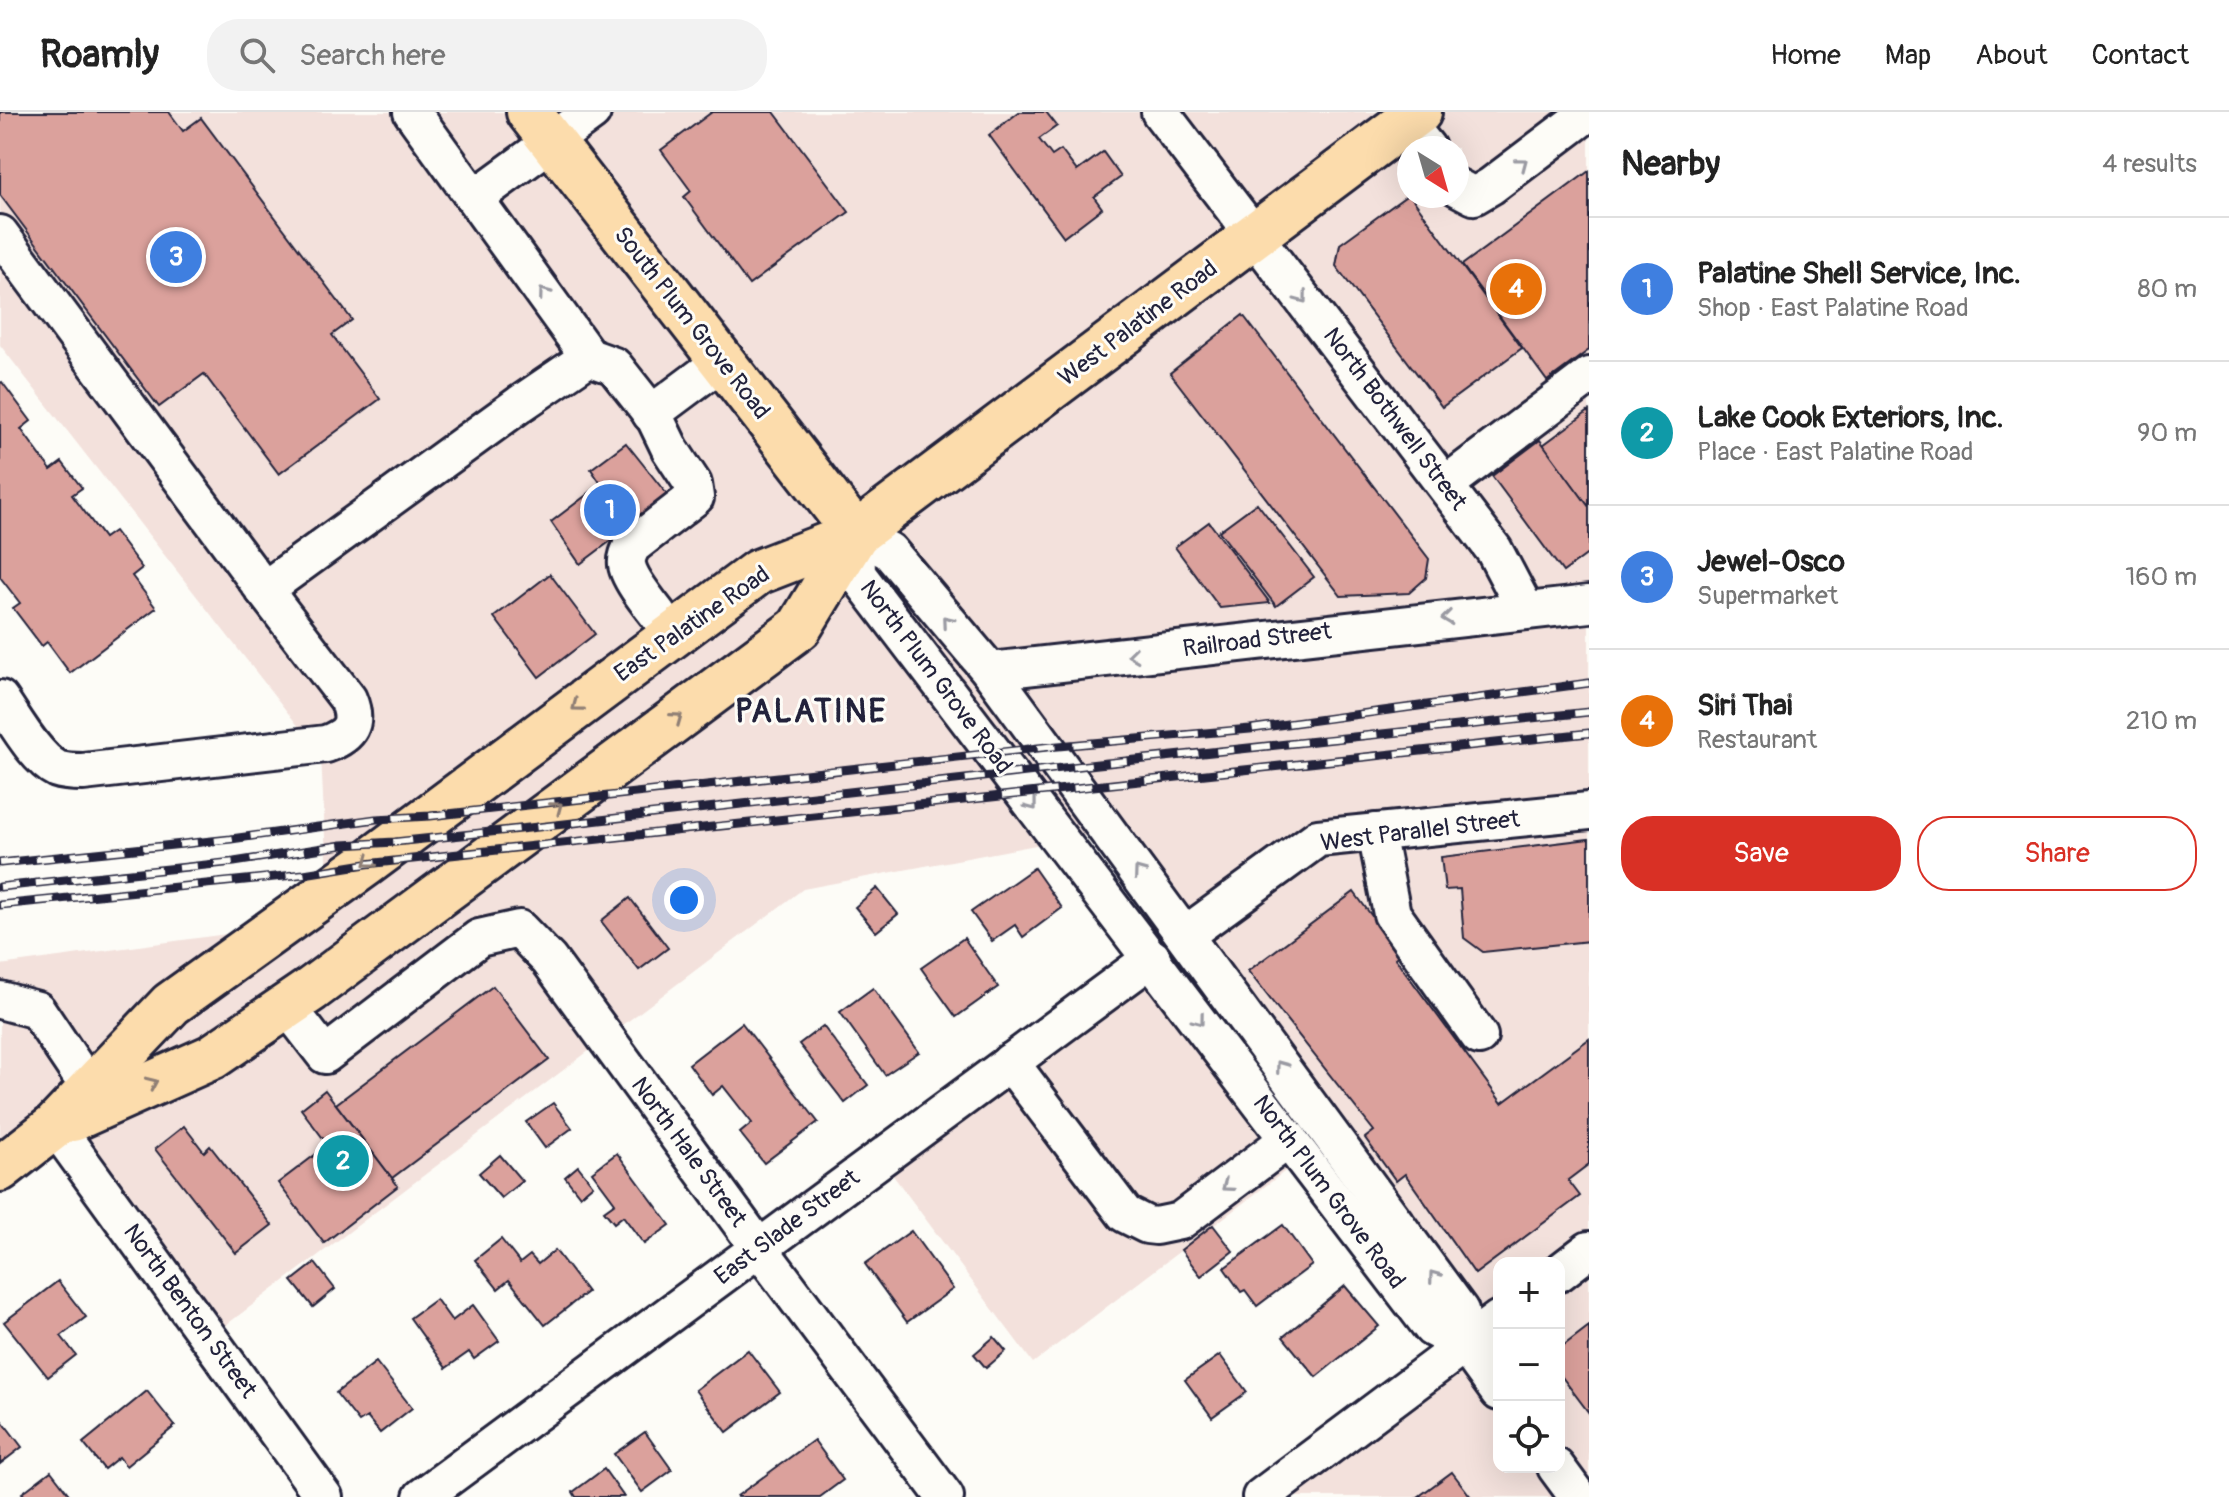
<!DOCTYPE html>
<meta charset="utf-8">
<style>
:root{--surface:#fff;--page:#f2f2f2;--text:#222;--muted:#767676;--line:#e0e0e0;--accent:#d93025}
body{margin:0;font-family:Pangolin,sans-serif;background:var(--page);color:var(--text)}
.controls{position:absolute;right:24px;bottom:24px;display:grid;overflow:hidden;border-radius:16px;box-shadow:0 8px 32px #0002}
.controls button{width:72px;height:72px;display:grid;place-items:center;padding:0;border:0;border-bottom:2px solid var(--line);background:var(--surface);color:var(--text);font:40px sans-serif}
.compass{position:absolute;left:1397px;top:24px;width:72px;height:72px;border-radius:50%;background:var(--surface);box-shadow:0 8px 32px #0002;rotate:143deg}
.you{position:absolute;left:684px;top:788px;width:28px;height:28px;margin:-20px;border:6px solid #fff;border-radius:50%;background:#1a73e8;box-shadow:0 0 0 12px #1a73e833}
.badge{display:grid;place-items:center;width:52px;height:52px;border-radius:50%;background:var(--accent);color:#fff;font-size:26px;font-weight:700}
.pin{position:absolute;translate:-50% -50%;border:4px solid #fff;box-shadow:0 2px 8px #0006}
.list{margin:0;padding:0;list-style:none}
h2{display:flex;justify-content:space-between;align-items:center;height:104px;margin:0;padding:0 32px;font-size:34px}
h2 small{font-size:26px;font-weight:400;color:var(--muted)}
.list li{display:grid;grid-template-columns:52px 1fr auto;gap:24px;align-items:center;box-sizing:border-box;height:144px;padding:0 32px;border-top:2px solid var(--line)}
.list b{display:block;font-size:30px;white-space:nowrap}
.list p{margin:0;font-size:26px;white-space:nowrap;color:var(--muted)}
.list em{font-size:26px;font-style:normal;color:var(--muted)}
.actions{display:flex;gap:16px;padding:24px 32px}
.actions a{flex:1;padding:18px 0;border:2px solid var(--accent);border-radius:32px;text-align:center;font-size:28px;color:var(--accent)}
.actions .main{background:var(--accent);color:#fff}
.icon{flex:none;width:44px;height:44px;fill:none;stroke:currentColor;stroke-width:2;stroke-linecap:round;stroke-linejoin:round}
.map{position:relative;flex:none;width:1589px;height:1385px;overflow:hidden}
header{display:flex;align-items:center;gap:48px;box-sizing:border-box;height:112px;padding:0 40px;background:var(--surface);border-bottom:2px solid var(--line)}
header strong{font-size:38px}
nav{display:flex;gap:44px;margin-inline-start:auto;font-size:28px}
.search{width:560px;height:72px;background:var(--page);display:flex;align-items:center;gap:20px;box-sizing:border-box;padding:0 28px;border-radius:32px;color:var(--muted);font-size:30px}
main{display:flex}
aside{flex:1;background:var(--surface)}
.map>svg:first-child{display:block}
</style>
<header>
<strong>Roamly</strong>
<div class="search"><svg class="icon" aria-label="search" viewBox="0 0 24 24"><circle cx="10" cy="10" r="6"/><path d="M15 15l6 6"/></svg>Search here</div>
<nav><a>Home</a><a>Map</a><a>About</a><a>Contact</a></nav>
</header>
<main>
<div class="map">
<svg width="1589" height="1385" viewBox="0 0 1589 1385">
<rect width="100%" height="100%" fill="#fdfcf7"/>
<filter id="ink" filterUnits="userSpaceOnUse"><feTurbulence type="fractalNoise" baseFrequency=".0125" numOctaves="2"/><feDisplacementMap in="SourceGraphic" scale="16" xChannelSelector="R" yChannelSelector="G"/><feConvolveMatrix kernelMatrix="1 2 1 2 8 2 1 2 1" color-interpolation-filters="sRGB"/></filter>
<g filter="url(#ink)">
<path fill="#f3e1dc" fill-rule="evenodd" d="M0,0H530L552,29L592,0H1589V1385H1261L1464,1233L1322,1031L1033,1251L880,1046L1170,832L1089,723L803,777L210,1225L56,1015L0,1057V853L329,808L321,643L0,233ZM1409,36H1457V84H1409ZM1499,1151H1559V1355H1499Z"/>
<g fill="#dba19c" stroke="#22223b" stroke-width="2">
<path d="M0,0H169L183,19L201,6L352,208L332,223L380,287L279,362L204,262L159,295L0,83Z"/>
<path d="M712,0H774L849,100L749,173L684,85L691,79L661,38Z"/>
<path d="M1019,0H1046L1057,14L1039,27L1052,44L1061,38L1077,59L1103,40L1121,65L1094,85L1102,96L1064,125L989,23Z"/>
<path d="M1589,59V238L1547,269L1462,153Z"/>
<path d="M1409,82L1522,236L1442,295L1336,154L1340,132Z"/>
<path d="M1243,203L1429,447L1426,466L1409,481L1341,484L1170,261Z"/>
<path d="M2,270L31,309L21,317L51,358L62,350L82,376L72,383L104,426L114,419L142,456L132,464L156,496L70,561L47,530L42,534L13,496L20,491L0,465V271Z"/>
<path d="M1589,299V395L1543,333Z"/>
<path d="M1540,328L1589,395V441L1563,460L1492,364Z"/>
<path d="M626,331L669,385L580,452L551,410L601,372L591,357Z"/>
<path d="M1257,391L1314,465L1276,494L1219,419Z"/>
<path d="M1209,410L1270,491L1220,496L1175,435Z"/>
<path d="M550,462L595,522L539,565L494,505Z"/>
<path d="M1589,727V829L1483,840L1464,826L1460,777L1445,778L1441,745Z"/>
<path d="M1034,756L1062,796L1023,825L1015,813L992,829L971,800Z"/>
<path d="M877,776L898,802L876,820L855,795Z"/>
<path d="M1354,780L1400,842L1395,846L1502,991L1589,927V1052L1568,1068L1580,1084L1475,1162L1405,1062L1396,1069L1365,1026L1374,1019L1248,859Z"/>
<path d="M630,786L668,836L639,858L601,809Z"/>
<path d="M964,826L998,875L956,905L921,856Z"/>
<path d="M493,874L549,948L392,1066L336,992Z"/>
<path d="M873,876L919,940L885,963L840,900Z"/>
<path d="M742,911L818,1010L764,1051L740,1021L752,1011L723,974L712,983L689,952Z"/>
<path d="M823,914L868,973L845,991L799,932Z"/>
<path d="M325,978L398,1074L324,1131L278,1071L328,1033L301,997Z"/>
<path d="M553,991L572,1016L545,1036L526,1010Z"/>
<path d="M184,1014L204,1040L210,1034L272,1113L236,1141L155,1037Z"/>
<path d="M617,1041L670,1113L644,1132L623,1104L614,1111L604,1099L615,1091L592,1060Z"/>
<path d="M500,1043L522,1069L501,1086L479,1061Z"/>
<path d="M578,1054L593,1073L580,1084L565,1065Z"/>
<path d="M1213,1113L1233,1139L1201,1164L1181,1138Z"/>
<path d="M1283,1113L1312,1153L1257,1194L1245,1178L1241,1180L1224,1156Z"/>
<path d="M911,1119L953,1177L907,1210L865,1152Z"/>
<path d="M501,1127L520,1151L530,1143L538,1152L555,1138L587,1180L545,1213L509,1168L498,1177L475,1148Z"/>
<path d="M315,1151L335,1177L313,1195L292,1169Z"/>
<path d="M58,1169L86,1205L61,1224L76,1243L48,1265L4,1210Z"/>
<path d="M1345,1174L1379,1214L1316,1265L1283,1225Z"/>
<path d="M436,1187L452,1209L473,1193L499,1229L474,1247L469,1240L446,1256L410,1206Z"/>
<path d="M1589,1214V1301L1559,1261V1237Z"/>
<path d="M994,1225L1006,1239L986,1256L974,1242Z"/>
<path d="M748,1238L780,1280L727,1320L695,1278Z"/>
<path d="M1220,1243L1247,1280L1212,1305L1185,1268Z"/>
<path d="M376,1250L412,1296L380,1321L367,1305L359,1310L336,1281Z"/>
<path d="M147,1279L175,1314L126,1354L119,1345L104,1357L83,1331Z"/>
<path d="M0,1306L22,1335L0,1352Z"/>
<path d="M645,1320L672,1358L642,1380L614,1342Z"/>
<path d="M814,1328L843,1368L820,1385H738L737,1384Z"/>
<path d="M604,1357L624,1385H576L573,1380Z"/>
<path d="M51,1359L71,1385H26L22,1381Z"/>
<path d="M1452,1360L1471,1385H1418Z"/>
</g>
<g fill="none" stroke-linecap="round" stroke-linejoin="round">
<g stroke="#22223b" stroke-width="42">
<g id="minor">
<path d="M412,0L589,245L614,254L655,306L670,337L693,372L695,385L632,434C629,440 626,446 627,453C630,471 662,507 674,523"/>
<path d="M1160,0L1494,438L1525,497"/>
<path d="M1406,10L1427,36"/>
<path d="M1457,75L1474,84L1491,74L1589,0"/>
<path d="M476,85L592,0"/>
<path d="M0,122L264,478L348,587C358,611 351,623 326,632L83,660C74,660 65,660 57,657C36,647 14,607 0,587"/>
<path d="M651,302L722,249"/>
<path d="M1445,373L1589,264"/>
<path d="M856,422L857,462C1049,713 1241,964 1432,1216L1465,1233L1499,1280"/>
<path d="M856,422L889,439L990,559L1460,1199L1465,1233"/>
<path d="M264,478L520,292L589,245"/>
<path d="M990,559L1589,492"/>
<path d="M1376,720L1392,802L1479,924"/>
<path d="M1185,823L1318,726L1589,699"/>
<path d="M0,888L37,898L90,977"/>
<path d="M287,894L325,943L479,826L519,817L549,848L759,1136L945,1385"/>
<path d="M1010,950L1125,1102L1147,1113L1156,1114L1180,1109L1289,1027"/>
<path d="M55,1014L324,1385"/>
<path d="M1559,1161L1589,1138"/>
<path d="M1556,1355L1578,1385"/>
<path d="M422,1385L1152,846"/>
<path d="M1261,1385L1499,1207"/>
</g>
</g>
<g stroke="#22223b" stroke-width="50">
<g id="major">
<path d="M529,0L856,422"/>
<path d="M73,1007L212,945L312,877L799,516L856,422"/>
<path d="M0,1057L55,1014L171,892L366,752L758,460L856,422L1419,0"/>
</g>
</g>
<use href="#minor" stroke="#fdfcf7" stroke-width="36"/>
<use href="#major" stroke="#fcdcac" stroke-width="44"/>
<g stroke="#22223b" stroke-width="9">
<g id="rail">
<path d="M0,751L231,727L376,707L430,704L1047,635L1250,617L1589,571"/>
<path d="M0,775L234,750L342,733L395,730L529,716L1098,652L1589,600"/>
<path d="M0,793L304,762L366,752L1589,621"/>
</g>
</g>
<use href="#rail" stroke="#fdfcf7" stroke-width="6" stroke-dasharray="18" stroke-linecap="butt"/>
</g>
<defs><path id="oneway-chevron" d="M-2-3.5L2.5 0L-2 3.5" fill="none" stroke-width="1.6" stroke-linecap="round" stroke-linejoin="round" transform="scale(2)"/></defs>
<g stroke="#9a9aa2">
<use href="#oneway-chevron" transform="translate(1522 51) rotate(-37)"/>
<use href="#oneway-chevron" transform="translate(544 181) rotate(-126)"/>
<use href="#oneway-chevron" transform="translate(1302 186) rotate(53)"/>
<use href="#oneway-chevron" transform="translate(1447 506) rotate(173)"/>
<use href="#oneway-chevron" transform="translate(947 509) rotate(-130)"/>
<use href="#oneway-chevron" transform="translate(1133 543) rotate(173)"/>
<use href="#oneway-chevron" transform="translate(1032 693) rotate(52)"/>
<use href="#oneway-chevron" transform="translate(1139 760) rotate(-126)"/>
<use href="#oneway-chevron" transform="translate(1199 908) rotate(53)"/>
<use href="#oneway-chevron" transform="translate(1281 954) rotate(-126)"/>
<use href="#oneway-chevron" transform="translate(1227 1074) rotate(144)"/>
<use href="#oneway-chevron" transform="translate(1434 1164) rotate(-126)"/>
</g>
<g stroke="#8f7f74">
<use href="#oneway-chevron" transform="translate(577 594) rotate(143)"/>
<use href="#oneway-chevron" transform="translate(677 606) rotate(-36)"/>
<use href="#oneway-chevron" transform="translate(557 695) rotate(-37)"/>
<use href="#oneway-chevron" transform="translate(369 750) rotate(143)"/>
<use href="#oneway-chevron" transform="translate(152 971) rotate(-24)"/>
</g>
</g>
<g text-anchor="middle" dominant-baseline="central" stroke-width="6" stroke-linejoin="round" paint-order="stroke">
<g font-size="24" fill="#22223b" stroke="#fdfcf7">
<text transform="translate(692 211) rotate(52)">South Plum Grove Road</text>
<text transform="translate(1138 211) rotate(-37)">West Palatine Road</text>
<text transform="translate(1395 307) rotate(53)">North Bothwell Street</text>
<text transform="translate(692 512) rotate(-35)">East Palatine Road</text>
<text transform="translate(1257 528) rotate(-7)">Railroad Street</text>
<text transform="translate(936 565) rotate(53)">North Plum Grove Road</text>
<text transform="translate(1420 719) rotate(-7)">West Parallel Street</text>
<text transform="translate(689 1040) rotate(54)">North Hale Street</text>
<text transform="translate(1329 1080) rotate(53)">North Plum Grove Road</text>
<text transform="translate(787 1115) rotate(-37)">East Slade Street</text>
<text transform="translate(190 1199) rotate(54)">North Benton Street</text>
</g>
<g font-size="32" font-weight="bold" letter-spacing="2" fill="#22223b" stroke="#fdfcf7">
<text x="811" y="600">PALATINE</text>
</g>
</g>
</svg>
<div class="controls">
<button>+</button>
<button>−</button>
<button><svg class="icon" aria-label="locate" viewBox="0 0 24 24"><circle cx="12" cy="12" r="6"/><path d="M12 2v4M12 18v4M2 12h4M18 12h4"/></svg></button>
</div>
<svg class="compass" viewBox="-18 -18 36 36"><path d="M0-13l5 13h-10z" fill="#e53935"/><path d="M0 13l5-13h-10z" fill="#767676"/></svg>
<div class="you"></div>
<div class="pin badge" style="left:610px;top:398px;background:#3f7fe0">1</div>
<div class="pin badge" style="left:343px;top:1049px;background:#0f9aa8">2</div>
<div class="pin badge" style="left:176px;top:145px;background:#3f7fe0">3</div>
<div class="pin badge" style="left:1516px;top:177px;background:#e8710a">4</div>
</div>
<aside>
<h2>Nearby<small>4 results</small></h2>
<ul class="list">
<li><span class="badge" style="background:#3f7fe0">1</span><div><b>Palatine Shell Service, Inc.</b><p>Shop · East Palatine Road</p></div><em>80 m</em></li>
<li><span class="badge" style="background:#0f9aa8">2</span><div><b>Lake Cook Exteriors, Inc.</b><p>Place · East Palatine Road</p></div><em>90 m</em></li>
<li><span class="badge" style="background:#3f7fe0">3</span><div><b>Jewel-Osco</b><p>Supermarket</p></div><em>160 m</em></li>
<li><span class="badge" style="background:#e8710a">4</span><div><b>Siri Thai</b><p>Restaurant</p></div><em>210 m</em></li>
</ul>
<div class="actions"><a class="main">Save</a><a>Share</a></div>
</aside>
</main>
